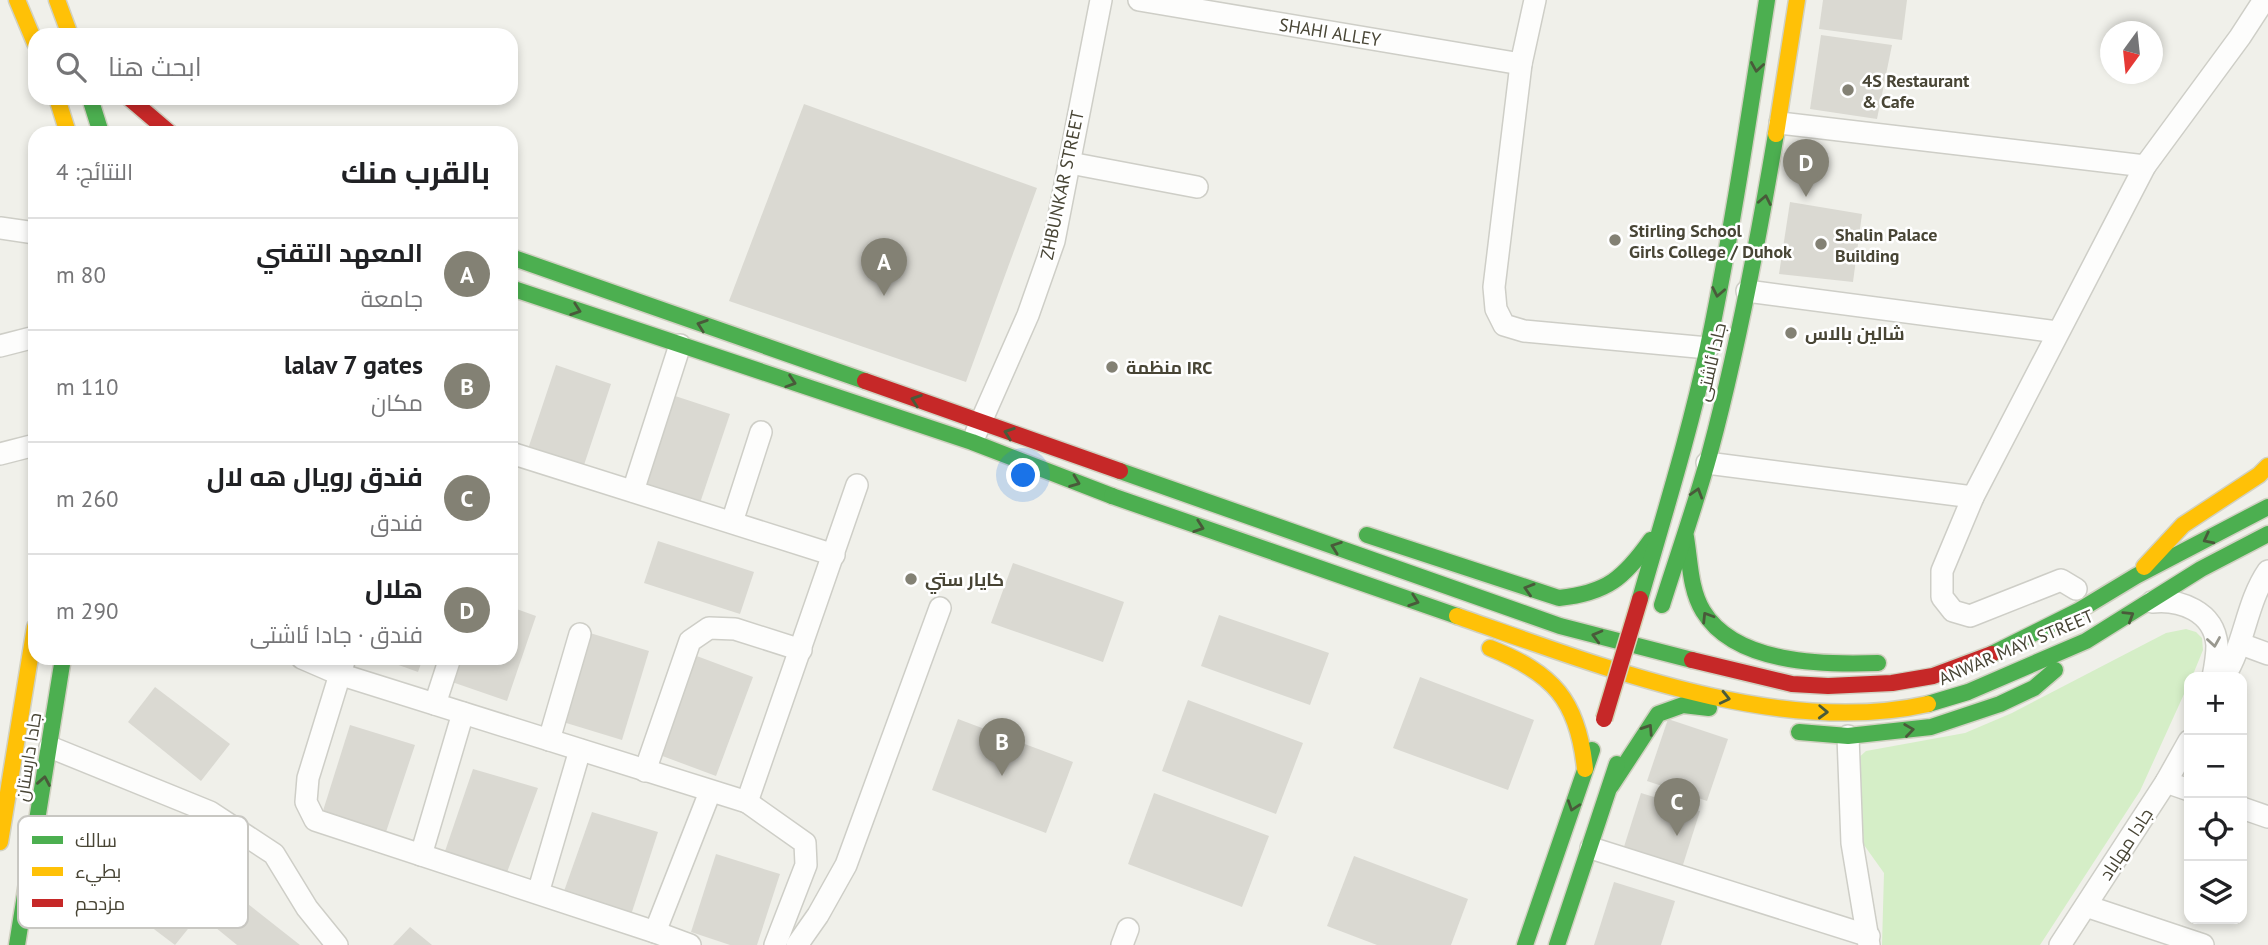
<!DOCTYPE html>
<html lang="ar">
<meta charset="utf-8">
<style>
:root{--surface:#fff;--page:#f2f2f2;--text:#202124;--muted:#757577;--line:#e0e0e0;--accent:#838174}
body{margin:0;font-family:"PT Sans",Cairo,sans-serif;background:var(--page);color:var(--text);direction:rtl}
.controls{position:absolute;right:21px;bottom:21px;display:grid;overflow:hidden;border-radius:14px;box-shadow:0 4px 10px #0003}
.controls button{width:63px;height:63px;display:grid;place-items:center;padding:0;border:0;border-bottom:2px solid var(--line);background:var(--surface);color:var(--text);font:35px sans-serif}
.compass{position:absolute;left:2100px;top:21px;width:63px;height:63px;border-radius:50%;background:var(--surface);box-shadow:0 4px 10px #0003;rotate:195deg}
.you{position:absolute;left:1024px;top:476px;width:24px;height:24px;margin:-18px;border:5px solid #fff;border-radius:50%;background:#1a73e8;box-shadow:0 0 0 10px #1a73e833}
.badge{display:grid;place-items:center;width:46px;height:46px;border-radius:50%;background:var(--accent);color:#fff;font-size:23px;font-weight:700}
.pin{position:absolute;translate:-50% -58px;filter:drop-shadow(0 2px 4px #0008)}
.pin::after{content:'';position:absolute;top:37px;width:24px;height:21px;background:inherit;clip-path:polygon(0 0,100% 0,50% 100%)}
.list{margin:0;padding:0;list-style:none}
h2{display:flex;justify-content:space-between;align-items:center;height:91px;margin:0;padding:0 28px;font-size:30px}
h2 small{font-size:23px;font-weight:400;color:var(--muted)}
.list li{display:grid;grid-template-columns:46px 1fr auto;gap:21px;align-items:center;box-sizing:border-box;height:112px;padding:0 28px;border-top:2px solid var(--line)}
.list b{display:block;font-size:26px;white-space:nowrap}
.list p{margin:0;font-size:23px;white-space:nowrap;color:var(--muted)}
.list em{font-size:23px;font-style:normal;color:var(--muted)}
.icon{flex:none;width:38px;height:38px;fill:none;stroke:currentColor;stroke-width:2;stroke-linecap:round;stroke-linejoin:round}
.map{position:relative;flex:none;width:2268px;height:945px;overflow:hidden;direction:ltr}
.search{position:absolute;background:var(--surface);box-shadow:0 4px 10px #0003;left:28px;top:28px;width:490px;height:77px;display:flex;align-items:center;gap:18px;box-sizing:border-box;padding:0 24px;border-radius:21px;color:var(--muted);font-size:26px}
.panel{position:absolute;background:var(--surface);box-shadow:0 4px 10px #0003;left:28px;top:126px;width:490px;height:539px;border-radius:21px;direction:rtl}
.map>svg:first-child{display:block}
</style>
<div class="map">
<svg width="2268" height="945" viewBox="0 0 2268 945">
<rect width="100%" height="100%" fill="#f0f0ea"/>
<path fill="#d5eec7" d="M2186,629L2196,632L2202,638L2203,650L2192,677H2189V683L2140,791L2040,945H1882L1884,873L1854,831L1855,761L1866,751L1965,733L2012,713L2166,633Z"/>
<g fill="#dad9d2">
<path d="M1823,0H1907L1902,40L1819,29Z"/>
<path d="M1821,35L1892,45L1877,119L1810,109Z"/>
<path d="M804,104L1037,188L966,382L729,301Z"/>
<path d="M1790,202L1862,214L1853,282L1779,274Z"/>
<path d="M556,365L611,384L582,471L527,452Z"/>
<path d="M669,394L730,414L700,503L639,483Z"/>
<path d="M658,541L754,572L740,614L644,583Z"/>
<path d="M1013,563L1124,602L1103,662L991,623Z"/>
<path d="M511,607L536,616L507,701L452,682L458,658H511Z"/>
<path d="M1219,615L1329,653L1310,705L1201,666Z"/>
<path d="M590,633L649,651L622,740L563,722Z"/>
<path d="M694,655L753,677L716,776L657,754Z"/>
<path d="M379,658H423L418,672Z"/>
<path d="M1420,677L1534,720L1508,790L1393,748Z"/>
<path d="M155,687L230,744L201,781L128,722Z"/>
<path d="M1188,700L1303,743L1276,814L1162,771Z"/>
<path d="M958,719L1073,762L1046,833L932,790Z"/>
<path d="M1668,719L1728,739L1707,801L1647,781Z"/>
<path d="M350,725L415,745L385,835L322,814Z"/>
<path d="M473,769L538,788L505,878L443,857Z"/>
<path d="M1154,793L1269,836L1242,907L1128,864Z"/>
<path d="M1641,793L1700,811L1681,871L1622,853Z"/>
<path d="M592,812L658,832L630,918L563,894Z"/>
<path d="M716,854L780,874L757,945H730L691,932Z"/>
<path d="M121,855L200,914L175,945L97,886Z"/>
<path d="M1354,856L1468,899L1451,945H1377L1327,926Z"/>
<path d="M1614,882L1675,901L1661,945H1594Z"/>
<path d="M234,893L300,945H237L210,923Z"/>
<path d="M410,927L432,945H393Z"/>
</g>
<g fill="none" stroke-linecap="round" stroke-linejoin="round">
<g stroke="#cecec7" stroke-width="24">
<g id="street">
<path d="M1139,0L1521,64"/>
<path d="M1535,0L1521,64L1494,287L1496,309L1504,325L1524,331L1708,348"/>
<path d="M1780,123L2145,166"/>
<path d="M1070,163L1197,187"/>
<path d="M0,228L35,233"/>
<path d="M1747,291L2057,332"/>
<path d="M0,346L35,337"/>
<path d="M976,433L1028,315L1054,241L1101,0"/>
<path d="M511,453L834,555"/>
<path d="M0,454L35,445"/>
<path d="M1707,463L1973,497"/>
<path d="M633,491L680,345"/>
<path d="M732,522L761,432"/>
<path d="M2076,589L2061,580L1970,616L1953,611L1942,597V571L1973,497L2145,166L2240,37L2264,0"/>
<path d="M2152,602C2180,599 2214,611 2217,645C2217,655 2215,667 2213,677"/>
<path d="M2241,644L2268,654"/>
<path d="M302,658L339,674L747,802L857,485"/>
<path d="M345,658L308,778L306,802L315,820L655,932L690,945"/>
<path d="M2224,677C2245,644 2246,603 2268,571"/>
<path d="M435,704L450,658"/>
<path d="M1848,736L1852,843L1869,945"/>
<path d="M549,740L580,634"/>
<path d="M50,747L210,812L274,854L307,908L337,945"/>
<path d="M645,771L690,641L709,628L735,629L801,650"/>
<path d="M2166,782L2189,790"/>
<path d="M747,802L805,843L806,865L775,945"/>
<path d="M2242,808L2268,817"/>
<path d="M1591,848L1869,936"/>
<path d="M421,855L463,713"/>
<path d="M538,893L580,750"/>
<path d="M2086,906L2203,945"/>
<path d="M655,932L710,792"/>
<path d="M797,945L818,915L846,865L940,608"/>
<path d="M1122,945L1128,929"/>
<path d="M2060,945L2166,782L2189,741"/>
</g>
</g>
<g stroke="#d1d1c2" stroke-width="19">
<g id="fast">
<path d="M90,98L101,133"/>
<path d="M511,257L865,381"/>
<path d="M511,288L972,442L1112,496"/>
<path d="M1120,471L1560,626L1692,660"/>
<path d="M1112,496L1457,616"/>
<path d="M1367,535L1559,598C1607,593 1624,578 1651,540"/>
<path d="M1686,537C1690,561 1690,590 1703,611C1735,664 1823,665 1878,663"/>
<path d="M1640,599C1664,515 1690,432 1708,347C1732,232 1749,116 1767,0"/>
<path d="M1662,605C1678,554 1696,504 1710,452C1738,348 1758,241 1776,134"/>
<path d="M1992,654L2078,611L2136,576L2268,507"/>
<path d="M1928,704L1968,692L2086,641L2201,569L2268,534"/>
<path d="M1799,732L1848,736L1931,727L2000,704L2034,688L2055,670"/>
<path d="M1611,786L1658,714L1683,705L1709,708"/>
<path d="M17,945L63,658"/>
<path d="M1525,945L1592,750"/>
<path d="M1557,945L1617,764"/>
</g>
</g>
<g stroke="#d1d1c2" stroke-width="19">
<g id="slow">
<path d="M17,0L35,43"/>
<path d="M57,0L70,35"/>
<path d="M57,98L68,133"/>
<path d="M1776,134L1797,0"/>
<path d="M2144,567L2183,525L2259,475L2268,466"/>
<path d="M1457,616C1598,665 1778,738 1928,704"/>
<path d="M1490,648C1553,673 1578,700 1585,769"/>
<path d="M0,842L35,627"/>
</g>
</g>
<g stroke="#d1d1c2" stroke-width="19">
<g id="jam">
<path d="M129,98L170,133"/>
<path d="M865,381L1120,471"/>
<path d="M1692,660L1792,684L1828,686L1892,683L1933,676L1992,654"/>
</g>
</g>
<use href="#street" stroke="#fdfdfc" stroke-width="21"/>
<use href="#fast" stroke="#4caf50" stroke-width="16"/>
<use href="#slow" stroke="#ffc107" stroke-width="16"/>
<use href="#jam" stroke="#c62828" stroke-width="16"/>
<g stroke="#d4d3b6" stroke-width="19" stroke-linecap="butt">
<path id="jam-bridge" d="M1604,719L1640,599"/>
</g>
<use href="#jam-bridge" stroke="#c62828" stroke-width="16"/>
</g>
<defs><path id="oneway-chevron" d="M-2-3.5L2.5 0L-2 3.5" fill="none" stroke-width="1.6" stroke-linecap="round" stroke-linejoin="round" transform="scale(1.75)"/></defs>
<g stroke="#495a3a">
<use href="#oneway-chevron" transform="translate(1757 67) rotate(99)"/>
<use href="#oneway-chevron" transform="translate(1765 200) rotate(-79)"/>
<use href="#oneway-chevron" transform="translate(1718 292) rotate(101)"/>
<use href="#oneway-chevron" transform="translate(576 310) rotate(19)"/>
<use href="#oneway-chevron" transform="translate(702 325) rotate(-161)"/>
<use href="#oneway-chevron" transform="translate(791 382) rotate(18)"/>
<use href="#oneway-chevron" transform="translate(916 400) rotate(-161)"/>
<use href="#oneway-chevron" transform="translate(1009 433) rotate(-161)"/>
<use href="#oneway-chevron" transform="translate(1075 482) rotate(21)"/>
<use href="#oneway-chevron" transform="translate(1697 493) rotate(-73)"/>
<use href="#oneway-chevron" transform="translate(1199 527) rotate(19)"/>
<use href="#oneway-chevron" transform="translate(2208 539) rotate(153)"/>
<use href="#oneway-chevron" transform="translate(1336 547) rotate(-160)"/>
<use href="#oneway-chevron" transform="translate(1529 589) rotate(-163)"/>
<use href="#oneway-chevron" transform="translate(1414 601) rotate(19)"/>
<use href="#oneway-chevron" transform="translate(2129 616) rotate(-32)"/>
<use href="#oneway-chevron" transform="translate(1707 617) rotate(-122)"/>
<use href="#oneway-chevron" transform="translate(1597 636) rotate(-165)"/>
<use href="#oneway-chevron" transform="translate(1725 698) rotate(13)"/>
<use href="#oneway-chevron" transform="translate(1823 712) rotate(2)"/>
<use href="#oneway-chevron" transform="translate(1648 729) rotate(-57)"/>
<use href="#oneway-chevron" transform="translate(1909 730) rotate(-8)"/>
<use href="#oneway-chevron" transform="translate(44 781) rotate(-80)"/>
<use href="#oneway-chevron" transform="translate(1573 806) rotate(109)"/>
</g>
<use stroke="#99988f" href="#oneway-chevron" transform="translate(2214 642) rotate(81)"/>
<g fill="#838174" stroke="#fff" stroke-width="2.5">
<circle cx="1848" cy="90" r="7"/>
<circle cx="1615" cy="240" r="7"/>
<circle cx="1821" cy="244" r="7"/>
<circle cx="1791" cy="333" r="7"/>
<circle cx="1112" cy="367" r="7"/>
<circle cx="911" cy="579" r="7"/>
</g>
<g text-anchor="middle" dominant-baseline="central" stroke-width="5" stroke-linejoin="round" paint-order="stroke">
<g font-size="18" fill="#484535" stroke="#fff">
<text transform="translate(1330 32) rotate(9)">SHAHI ALLEY</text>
<text transform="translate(1062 185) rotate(-78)">ZHBUNKAR STREET</text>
<text transform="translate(1711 362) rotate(-77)">جادا ئاشتی</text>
<text transform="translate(2016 647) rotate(-23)">ANWAR MAYI STREET</text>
<text transform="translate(28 757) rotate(-81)">جادا دارستان</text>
<text transform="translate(2126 844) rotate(-57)">جادا مهاباد</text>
</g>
<g font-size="18" font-weight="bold" fill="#484535" stroke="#fff" text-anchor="start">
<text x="1862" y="80">4S Restaurant<tspan x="1862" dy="21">&amp; Cafe</tspan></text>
<text x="1629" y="230">Stirling School<tspan x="1629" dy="21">Girls College / Duhok</tspan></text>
<text x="1835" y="234">Shalin Palace<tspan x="1835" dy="21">Building</tspan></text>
<text x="1805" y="333">شالين بالاس</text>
<text x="1126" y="367">منظمة IRC</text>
<text x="925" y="579">كايار ستي</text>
</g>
</g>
<rect x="18" y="816" width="230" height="112" rx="10" fill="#fff" stroke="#c8c7c2" stroke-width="2"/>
<rect x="32" y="836" width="31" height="8" fill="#4caf50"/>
<rect x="32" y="867" width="31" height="9" fill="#ffc107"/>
<rect x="32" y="899" width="31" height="8" fill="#c62828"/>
<g font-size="19" fill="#484535">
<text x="75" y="847">سالك</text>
<text x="75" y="878">بطيء</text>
<text x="75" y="910">مزدحم</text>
</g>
</svg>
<div class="controls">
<button>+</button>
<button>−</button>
<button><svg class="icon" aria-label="locate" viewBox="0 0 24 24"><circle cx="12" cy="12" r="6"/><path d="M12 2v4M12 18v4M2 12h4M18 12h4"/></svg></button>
<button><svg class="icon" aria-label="layers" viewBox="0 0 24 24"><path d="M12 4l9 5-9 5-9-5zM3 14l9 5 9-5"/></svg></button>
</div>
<svg class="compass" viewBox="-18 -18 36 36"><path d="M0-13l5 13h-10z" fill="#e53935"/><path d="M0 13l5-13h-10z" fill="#757577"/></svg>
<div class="you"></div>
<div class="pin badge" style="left:884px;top:296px">A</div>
<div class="pin badge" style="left:1002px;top:776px">B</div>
<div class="pin badge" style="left:1677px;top:836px">C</div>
<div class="pin badge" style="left:1806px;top:197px">D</div>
<div class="search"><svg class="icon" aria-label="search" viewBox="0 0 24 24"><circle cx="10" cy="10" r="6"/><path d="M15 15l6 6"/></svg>ابحث هنا</div>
<section class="panel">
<h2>بالقرب منك<small>النتائج: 4</small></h2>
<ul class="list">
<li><span class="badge">A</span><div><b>المعهد التقني</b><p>جامعة</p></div><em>80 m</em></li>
<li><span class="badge">B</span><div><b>lalav 7 gates</b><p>مكان</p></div><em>110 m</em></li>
<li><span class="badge">C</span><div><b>فندق رويال هه لال</b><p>فندق</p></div><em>260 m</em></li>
<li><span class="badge">D</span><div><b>هلال</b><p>فندق · جادا ئاشتی</p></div><em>290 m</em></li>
</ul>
</section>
</div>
